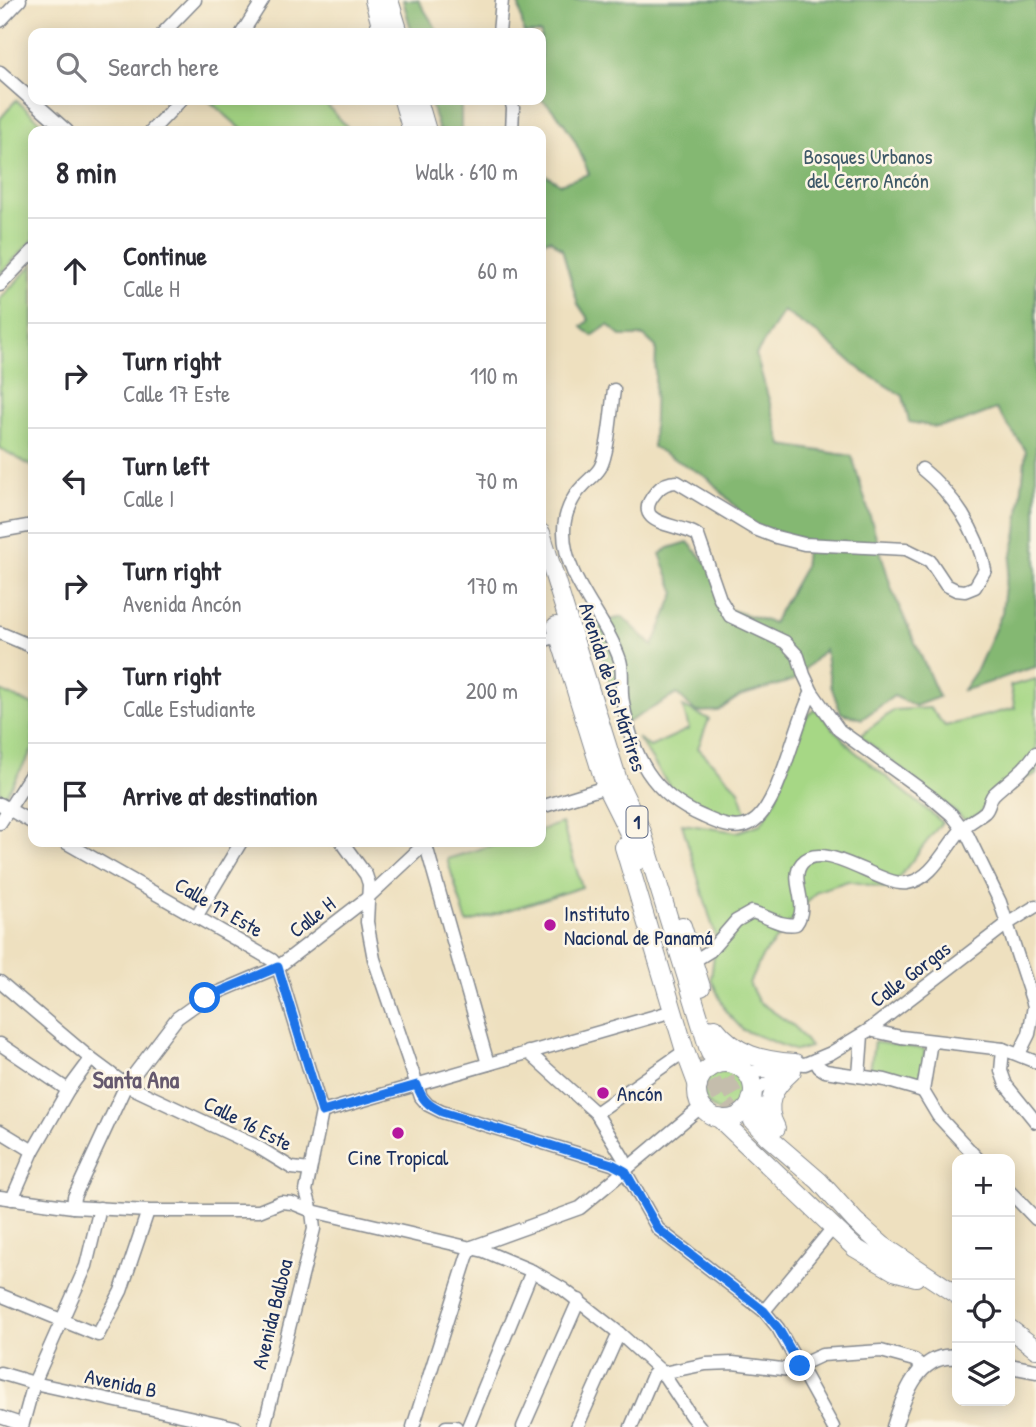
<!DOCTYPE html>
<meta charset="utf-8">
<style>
:root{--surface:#fff;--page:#f7f7f7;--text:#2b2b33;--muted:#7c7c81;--line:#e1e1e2}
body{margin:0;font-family:"Patrick Hand",sans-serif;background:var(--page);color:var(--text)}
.controls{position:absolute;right:21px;bottom:21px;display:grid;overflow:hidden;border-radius:14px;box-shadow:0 4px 18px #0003}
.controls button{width:63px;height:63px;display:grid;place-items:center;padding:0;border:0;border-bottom:2px solid var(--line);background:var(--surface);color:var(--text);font:35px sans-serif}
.stop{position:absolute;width:21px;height:21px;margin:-16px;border:5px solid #1a73e8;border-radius:50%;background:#fff}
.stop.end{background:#1a73e8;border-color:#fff;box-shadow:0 2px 7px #0008}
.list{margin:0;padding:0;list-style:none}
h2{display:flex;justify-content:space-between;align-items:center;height:91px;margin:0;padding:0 28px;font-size:30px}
h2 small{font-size:23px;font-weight:400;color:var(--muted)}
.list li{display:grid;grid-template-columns:46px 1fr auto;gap:21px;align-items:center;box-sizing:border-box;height:105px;padding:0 28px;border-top:2px solid var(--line)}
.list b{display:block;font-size:26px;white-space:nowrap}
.list p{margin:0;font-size:23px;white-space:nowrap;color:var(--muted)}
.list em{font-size:23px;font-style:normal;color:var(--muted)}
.icon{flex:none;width:38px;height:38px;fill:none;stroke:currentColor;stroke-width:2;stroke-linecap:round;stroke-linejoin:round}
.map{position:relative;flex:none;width:1036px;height:1427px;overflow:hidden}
.search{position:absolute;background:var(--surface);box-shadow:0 4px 18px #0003;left:28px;top:28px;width:518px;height:77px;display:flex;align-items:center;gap:18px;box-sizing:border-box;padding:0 24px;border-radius:14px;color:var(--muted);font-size:26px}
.panel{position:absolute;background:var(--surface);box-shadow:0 4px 18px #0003;left:28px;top:126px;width:518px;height:721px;border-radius:14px}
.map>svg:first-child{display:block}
</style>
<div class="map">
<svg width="1036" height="1427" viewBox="0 0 1036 1427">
<rect width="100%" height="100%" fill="#fcf5e5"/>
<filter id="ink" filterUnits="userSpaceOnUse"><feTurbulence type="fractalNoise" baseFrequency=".0143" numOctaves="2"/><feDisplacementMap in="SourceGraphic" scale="14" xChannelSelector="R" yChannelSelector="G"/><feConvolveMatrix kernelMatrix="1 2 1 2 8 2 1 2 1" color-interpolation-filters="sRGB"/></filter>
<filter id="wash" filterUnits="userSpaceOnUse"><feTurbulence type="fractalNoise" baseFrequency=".00686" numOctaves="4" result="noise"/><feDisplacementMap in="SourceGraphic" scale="28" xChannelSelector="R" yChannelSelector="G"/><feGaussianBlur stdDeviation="1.57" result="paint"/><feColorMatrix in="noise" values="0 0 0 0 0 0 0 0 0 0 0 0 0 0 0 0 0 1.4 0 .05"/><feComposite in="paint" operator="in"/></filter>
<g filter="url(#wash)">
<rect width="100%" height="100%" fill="#eee0bf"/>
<g fill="#a6d785" stroke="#608372" stroke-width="2">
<path d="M16,100L51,131H33V240L0,274V119Z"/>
<path d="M208,100H322L351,131H244Z"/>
<path d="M33,264V467L0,448V299Z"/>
<path d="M1036,679V774L995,790L980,814L966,821L860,736L894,710L930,708L945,726L1015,708L1010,686Z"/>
<path d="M0,691L33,705V749L5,796L0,793Z"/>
<path d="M683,707L709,719L698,748L739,790L747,815L733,819L671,789L638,738L650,747L689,729Z"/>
<path d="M816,709L853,750L942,822L890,889L848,881L817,891L763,955L749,983L758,1001L795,1027L810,1047L796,1051L743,1030L726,1012L711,979L716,938L682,824L737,832L761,824L774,802L806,716Z"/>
<path d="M562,823L582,887L467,923L447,859L503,842H541V830Z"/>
<path d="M874,1042L925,1049L922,1085L870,1071Z"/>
<circle cx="725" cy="1091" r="21"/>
</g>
<g fill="#84b872" stroke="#507468" stroke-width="2">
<path d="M403,0H418L439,33H412Z"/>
<path d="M518,0H1036V667C1010,673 989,685 963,690L978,668L1002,613L1005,586L1017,532L1026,451L1022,445L996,409L962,422L936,427L909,422L903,396L862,371L819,335L783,311L756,355L782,445L852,456L892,590L939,697L915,706L894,696L862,719L841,713L831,686L825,649L794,680L740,696L718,711L696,712L677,694L623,725L591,624L623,617L653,646L675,593L660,554L669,548L688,542L709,566L725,608L773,623L804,568L807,541L754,526L708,478L653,447L656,347L644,336H621L608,325L592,336L582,327L589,320L578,304L562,249L550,239L541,242V172L560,184L589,174C577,143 567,120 541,99V33H524Z"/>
<path d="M430,100H461V130L464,131H439Z"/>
</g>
</g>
<g filter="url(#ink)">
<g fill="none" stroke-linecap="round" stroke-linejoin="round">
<g stroke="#c4bdac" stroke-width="18" stroke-dasharray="18 9" stroke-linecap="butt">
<path d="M712,1056L738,1102L751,1118"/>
<path d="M699,1058L721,1098L744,1128"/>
</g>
<g stroke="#84888e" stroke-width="15">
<g id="minor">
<path d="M0,21L20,0"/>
<path d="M163,33L195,0"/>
<path d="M242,33L263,0"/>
<path d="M499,33L502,0"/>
<path d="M0,72L67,131"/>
<path d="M511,100L513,108L512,131"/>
<path d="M151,131L181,100"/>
<path d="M0,285L33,251"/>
<path d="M614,390C611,409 609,452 600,468C595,476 588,480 582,487C572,497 564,515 564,530C563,579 605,615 620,660C624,673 620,689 623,702C632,756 652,795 704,817C717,823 735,831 749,824C779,812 795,721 812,692"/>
<path d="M922,469C952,493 978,531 985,570L975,587L965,591L956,590L946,585L930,561L906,549L804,544L776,537L755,529L677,482C669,482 662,485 657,491C625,527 686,524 698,536L720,599L730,616L785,642L798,656L804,675L812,692L839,730L930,796L952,815L968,836L1000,902L1034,1006L1029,1034L1019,1054"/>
<path d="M0,531L33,525"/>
<path d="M0,633L33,647"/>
<path d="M541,641L559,636"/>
<path d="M0,804L33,823"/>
<path d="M541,807L606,787"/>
<path d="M0,823L33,771"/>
<path d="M65,842L272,960L278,967L322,1112L306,1191L312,1211L314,1229L264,1427"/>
<path d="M342,842L366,875L369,884L367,922L374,959L421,1097L428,1105L442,1112L612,1164L625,1171"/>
<path d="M425,842L488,1064"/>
<path d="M196,917L241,842"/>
<path d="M694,961L710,951L736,921L752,912C767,916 781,927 796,924C811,904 788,880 802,863C823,838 881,887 907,883C933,880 947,844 963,828C969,822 978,818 985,812C990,807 989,799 994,794C1010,779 1023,772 1036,753"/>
<path d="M0,982L91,1059L126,1085L256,1146L292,1168L310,1170"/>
<path d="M869,1030L901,1037L1003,1049L1036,1062"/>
<path d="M931,1041L923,1091L938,1116L978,1159"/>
<path d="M0,1044L68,1090"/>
<path d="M1003,1049L1001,1071L1006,1085L1036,1122"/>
<path d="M528,1052L596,1113L624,1159L625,1171L658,1229L764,1311L778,1328L833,1427"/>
<path d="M815,1060L819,1067L825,1071L885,1080L923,1091"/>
<path d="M746,1072L770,1071L795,1063L805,1064L831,1053L869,1030L1007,924L1036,906"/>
<path d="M859,1076L862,1035"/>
<path d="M753,1091L784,1075"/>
<path d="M322,1112L673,1011"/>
<path d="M596,1113L685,1051"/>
<path d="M0,1131L33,1151"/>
<path d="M1010,1192L1036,1219"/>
<path d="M0,1197L73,1207L148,1211H259L281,1202L292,1203L312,1211L484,1251L532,1271L563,1289L619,1333L662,1372L691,1416L700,1427"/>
<path d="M12,1199L33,1151L68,1090L91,1059"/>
<path d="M73,1207L74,1197L126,1085L177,1018L205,998L278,967L366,899L427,842"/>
<path d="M472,1247L580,1208L702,1106"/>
<path d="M0,1295L98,1335L121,1291L148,1211"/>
<path d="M764,1311L832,1229"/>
<path d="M0,1373L34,1383L235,1427"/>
<path d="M0,1417L21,1424"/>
<path d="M22,1427L34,1383L86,1266L100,1208"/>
<path d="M413,1427L467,1257L472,1247"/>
<path d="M446,1427H456"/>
<path d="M468,1427L532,1271"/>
<path d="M523,1427L579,1300"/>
<path d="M577,1427L619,1333"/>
<path d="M631,1427L653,1375L706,1364L733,1363L790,1370L822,1355L881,1351L914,1360L923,1367"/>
</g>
</g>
<g stroke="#84888e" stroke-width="17">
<g id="major">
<path d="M1010,1366L1036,1371"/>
<path d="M894,1427C904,1396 918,1352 957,1357"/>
</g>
</g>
<g stroke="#84888e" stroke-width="20">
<g id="highway">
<path d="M374,0L383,33"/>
<path d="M389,0L399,33"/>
<path d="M403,100L412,131"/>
<path d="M418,100L427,131"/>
<path d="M541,533L619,784L642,832L710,1053"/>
<path d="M556,626L606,787L628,831L639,860"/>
<path d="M624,847L685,1051L698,1086"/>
<path d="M682,926L701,987"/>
<path d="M715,1028C736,1055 762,1061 795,1063"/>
<path d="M714,1034L726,1063"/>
<circle cx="725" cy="1091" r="28"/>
<path d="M751,1100L773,1127"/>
<path d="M719,1118L855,1248L894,1271L916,1277"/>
<path d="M753,1121L768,1137L819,1181L855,1221L882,1245L957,1295"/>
<path d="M776,1128C763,1104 773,1088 792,1071"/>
<path d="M1010,1329L1036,1349"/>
</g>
</g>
<use href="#minor" stroke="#fff" stroke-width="12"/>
<use href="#major" stroke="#fff" stroke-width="14"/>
<use href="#highway" stroke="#fff" stroke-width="18"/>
</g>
</g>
<g fill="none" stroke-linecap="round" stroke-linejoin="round" filter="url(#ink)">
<path stroke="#1a73e8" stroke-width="9" d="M205,998L278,967L322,1112L417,1085C422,1100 428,1105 442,1112L612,1164L625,1171L658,1229L764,1311L778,1328L800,1366"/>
</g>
<g fill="#b5179e" stroke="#fcf5e5" stroke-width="2.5">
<circle cx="550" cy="925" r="7"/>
<circle cx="603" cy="1093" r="7"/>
<circle cx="398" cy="1133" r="7"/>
</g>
<g text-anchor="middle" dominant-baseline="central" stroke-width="5" stroke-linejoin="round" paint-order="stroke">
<rect fill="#fcf5e5" stroke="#5e6a86" stroke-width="2" x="626.5" y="806.5" width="21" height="31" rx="5"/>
<g font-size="19" font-weight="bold" fill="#1b2f5e">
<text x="637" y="822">1</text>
</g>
<g font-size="21" fill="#3e5968" stroke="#fcf5e5">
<text x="868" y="156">Bosques Urbanos<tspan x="868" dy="24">del Cerro Ancón</tspan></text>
</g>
<g font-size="21" fill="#1b2f5e" stroke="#fcf5e5">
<text transform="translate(613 687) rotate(72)">Avenida de los Mártires</text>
<text transform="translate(219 907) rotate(30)">Calle 17 Este</text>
<text transform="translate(312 917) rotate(-38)">Calle H</text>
<text transform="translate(910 974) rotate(-37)">Calle Gorgas</text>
<text transform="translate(248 1123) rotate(27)">Calle 16 Este</text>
<text transform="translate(272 1314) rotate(-76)">Avenida Balboa</text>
<text transform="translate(121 1383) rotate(12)">Avenida B</text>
</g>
<g font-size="21" fill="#1b2f5e" stroke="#fcf5e5" text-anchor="start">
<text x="564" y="913">Instituto<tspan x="564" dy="24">Nacional de Panamá</tspan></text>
<text x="617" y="1093">Ancón</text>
<text x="398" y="1157" text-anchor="middle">Cine Tropical</text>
</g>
<g font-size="24" font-weight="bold" fill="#65596e" stroke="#fcf5e5">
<text x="136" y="1079">Santa Ana</text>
</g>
</g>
</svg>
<div class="controls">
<button>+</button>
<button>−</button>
<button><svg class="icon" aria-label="locate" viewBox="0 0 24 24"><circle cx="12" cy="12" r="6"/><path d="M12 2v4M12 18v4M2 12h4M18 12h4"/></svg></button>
<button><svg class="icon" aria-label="layers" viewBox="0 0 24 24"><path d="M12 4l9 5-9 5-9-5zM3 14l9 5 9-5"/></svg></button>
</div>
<div class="stop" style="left:205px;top:998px"></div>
<div class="stop end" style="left:800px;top:1366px"></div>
<div class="search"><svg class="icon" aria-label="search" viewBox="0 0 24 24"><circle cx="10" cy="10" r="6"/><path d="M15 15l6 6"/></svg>Search here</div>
<section class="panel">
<h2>8 min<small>Walk · 610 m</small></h2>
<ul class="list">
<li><svg class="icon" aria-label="ahead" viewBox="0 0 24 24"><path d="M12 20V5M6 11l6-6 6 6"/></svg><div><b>Continue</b><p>Calle H</p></div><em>60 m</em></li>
<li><svg class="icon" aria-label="right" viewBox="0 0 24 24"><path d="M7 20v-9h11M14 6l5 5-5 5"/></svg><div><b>Turn right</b><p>Calle 17 Este</p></div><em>110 m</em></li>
<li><svg class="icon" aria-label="left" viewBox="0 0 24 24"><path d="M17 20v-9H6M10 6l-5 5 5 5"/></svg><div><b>Turn left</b><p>Calle I</p></div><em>70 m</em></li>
<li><svg class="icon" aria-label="right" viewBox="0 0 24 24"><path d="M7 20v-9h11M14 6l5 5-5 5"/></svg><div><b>Turn right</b><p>Avenida Ancón</p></div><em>170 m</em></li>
<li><svg class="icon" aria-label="right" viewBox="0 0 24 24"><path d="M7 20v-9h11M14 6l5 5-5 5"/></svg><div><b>Turn right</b><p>Calle Estudiante</p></div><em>200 m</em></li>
<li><svg class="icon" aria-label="arrive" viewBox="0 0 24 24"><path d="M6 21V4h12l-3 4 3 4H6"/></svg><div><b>Arrive at destination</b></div></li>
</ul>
</section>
</div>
